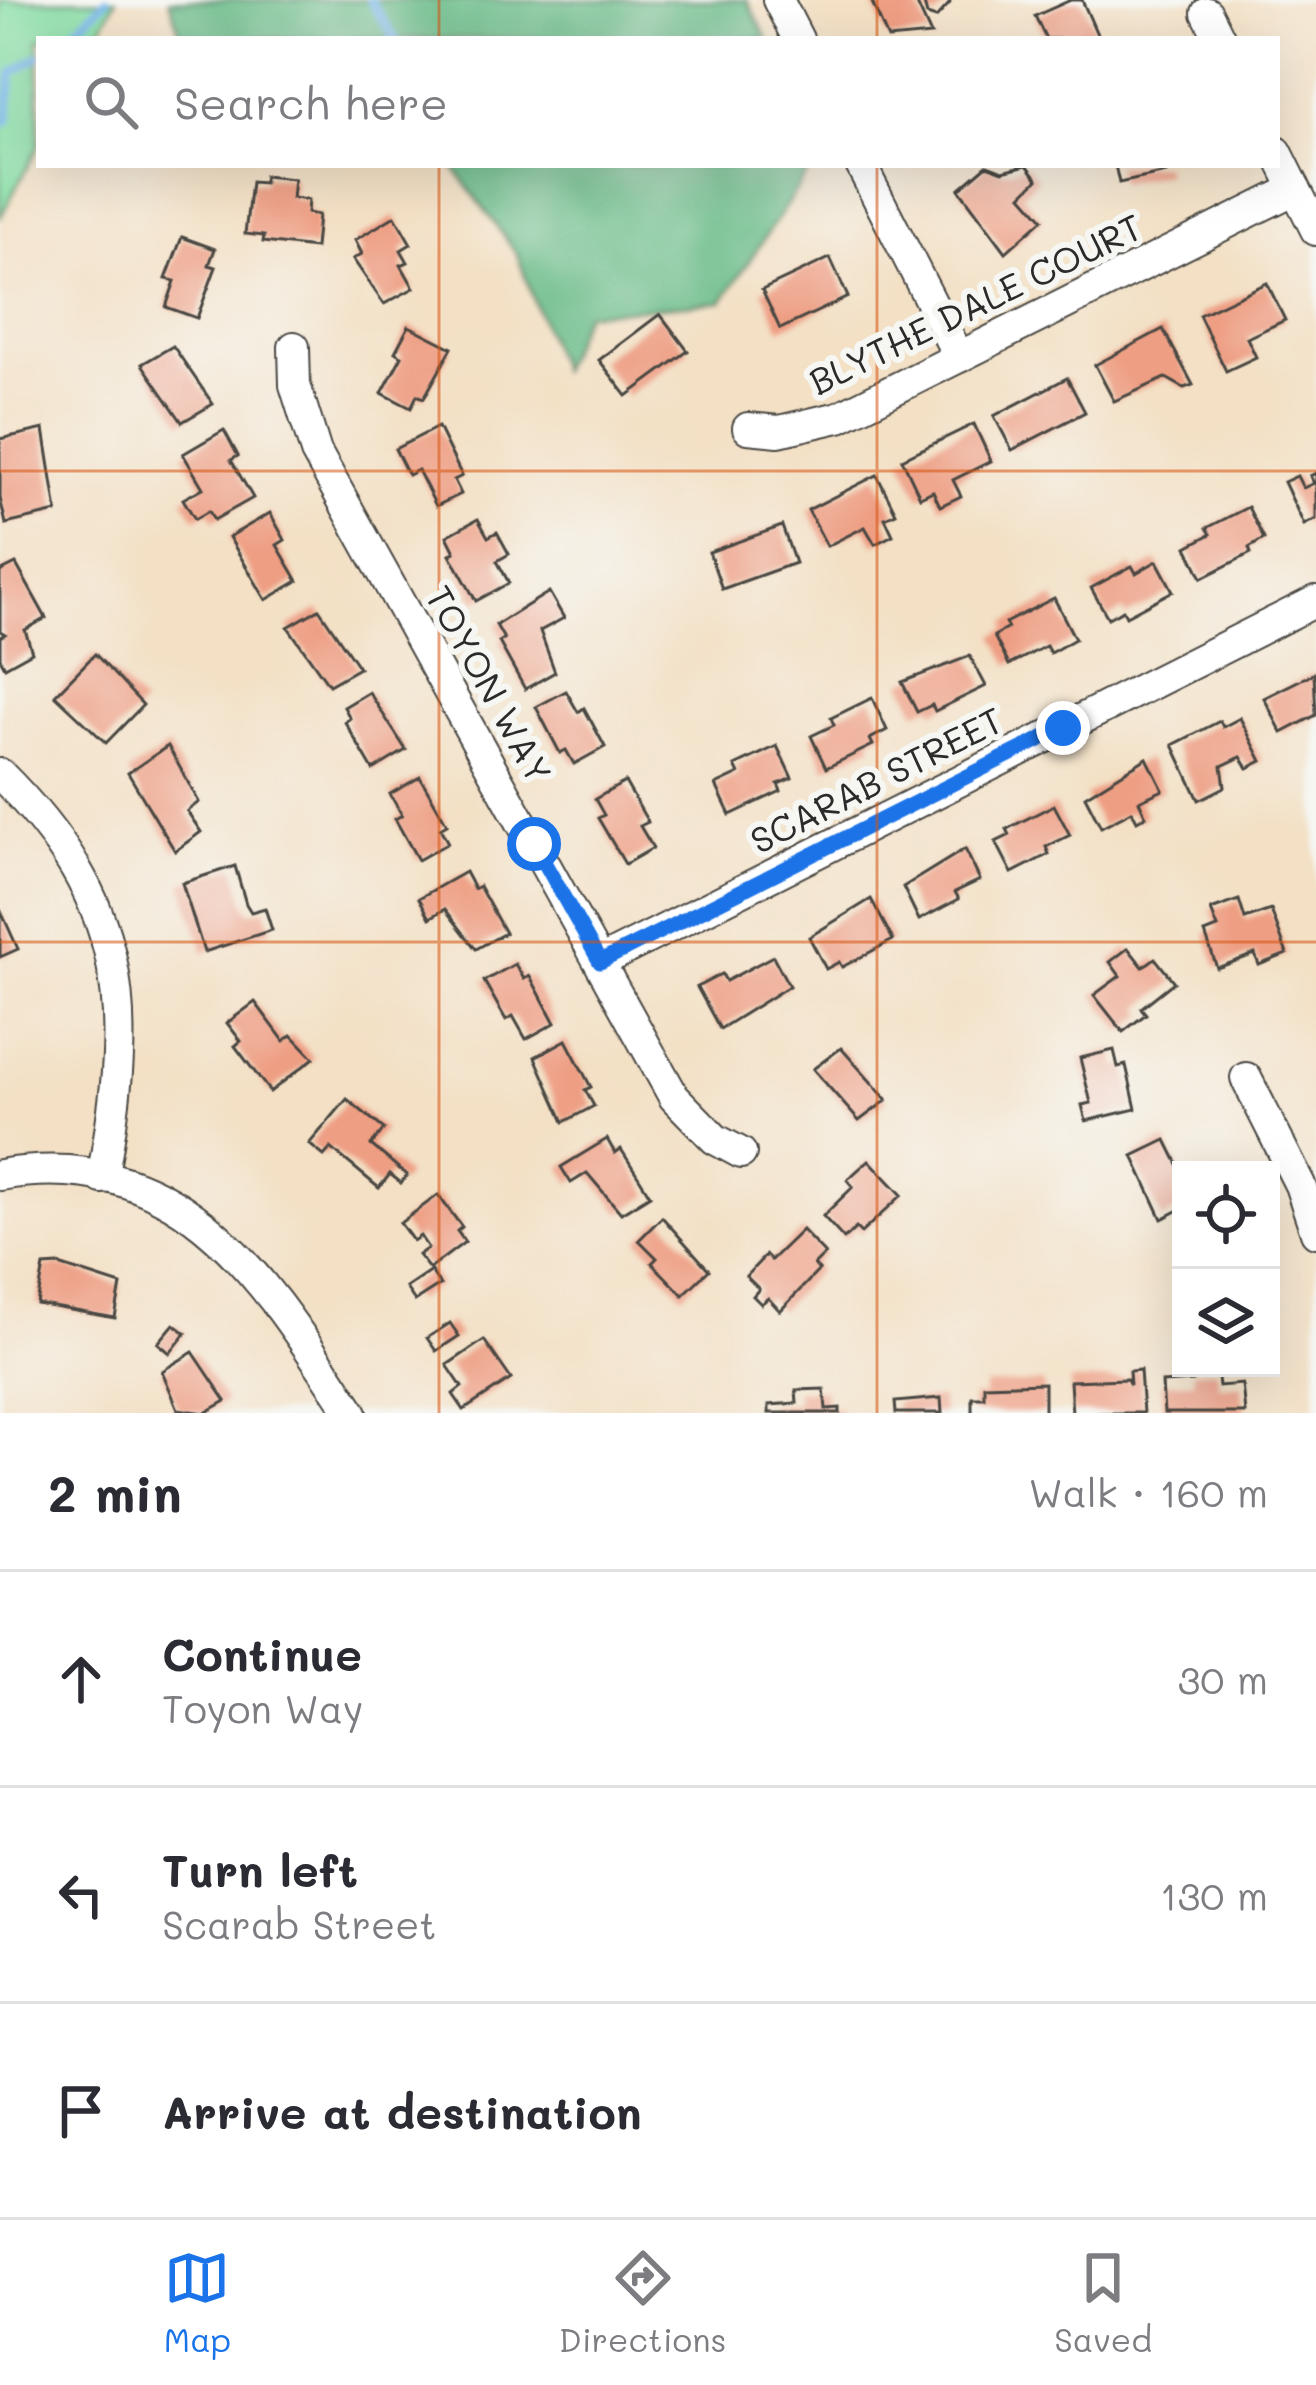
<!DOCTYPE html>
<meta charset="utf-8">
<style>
:root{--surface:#fff;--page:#f7f7f7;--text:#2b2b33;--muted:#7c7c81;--line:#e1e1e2;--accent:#1a73e8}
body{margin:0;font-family:Mali,sans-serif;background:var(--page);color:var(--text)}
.controls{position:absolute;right:36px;bottom:36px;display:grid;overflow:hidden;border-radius:0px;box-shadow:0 12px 48px #0002}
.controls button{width:108px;height:108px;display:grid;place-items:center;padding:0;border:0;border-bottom:3px solid var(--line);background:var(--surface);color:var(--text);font:60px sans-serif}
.stop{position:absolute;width:36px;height:36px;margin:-27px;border:9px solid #1a73e8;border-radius:50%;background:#fff}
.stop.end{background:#1a73e8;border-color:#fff;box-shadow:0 3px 12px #0008}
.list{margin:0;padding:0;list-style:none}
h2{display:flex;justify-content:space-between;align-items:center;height:156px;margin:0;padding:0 48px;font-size:51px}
h2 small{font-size:39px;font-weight:400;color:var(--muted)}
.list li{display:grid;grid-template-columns:78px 1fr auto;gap:36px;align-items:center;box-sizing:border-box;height:216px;padding:0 48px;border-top:3px solid var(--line)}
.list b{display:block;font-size:45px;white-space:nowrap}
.list p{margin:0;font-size:39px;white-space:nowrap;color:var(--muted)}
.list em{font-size:39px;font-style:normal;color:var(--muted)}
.icon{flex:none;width:66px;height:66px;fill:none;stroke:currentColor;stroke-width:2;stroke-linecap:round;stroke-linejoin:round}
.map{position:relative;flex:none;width:1316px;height:1413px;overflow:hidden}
.search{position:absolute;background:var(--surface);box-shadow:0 12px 48px #0002;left:36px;right:36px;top:36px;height:132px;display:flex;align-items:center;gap:30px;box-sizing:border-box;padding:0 42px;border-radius:0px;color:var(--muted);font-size:45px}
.sheet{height:804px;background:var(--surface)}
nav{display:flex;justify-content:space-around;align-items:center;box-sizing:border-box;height:168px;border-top:3px solid var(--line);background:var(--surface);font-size:33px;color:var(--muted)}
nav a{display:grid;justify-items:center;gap:6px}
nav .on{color:var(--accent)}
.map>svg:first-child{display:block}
</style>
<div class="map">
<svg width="1316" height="1413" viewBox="0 0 1316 1413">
<rect width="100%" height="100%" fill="#f6f6f2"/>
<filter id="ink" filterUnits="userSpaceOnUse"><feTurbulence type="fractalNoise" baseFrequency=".00833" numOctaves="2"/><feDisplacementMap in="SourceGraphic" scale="24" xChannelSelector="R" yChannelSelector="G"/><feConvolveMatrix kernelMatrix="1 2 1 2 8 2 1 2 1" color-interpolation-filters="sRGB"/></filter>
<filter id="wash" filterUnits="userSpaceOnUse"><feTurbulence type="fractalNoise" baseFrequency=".004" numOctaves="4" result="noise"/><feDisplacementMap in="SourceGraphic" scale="48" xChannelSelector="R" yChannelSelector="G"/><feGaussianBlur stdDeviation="2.7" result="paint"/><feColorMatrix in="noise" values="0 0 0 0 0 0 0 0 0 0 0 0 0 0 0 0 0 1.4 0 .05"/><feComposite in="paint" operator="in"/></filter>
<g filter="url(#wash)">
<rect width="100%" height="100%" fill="#f3e0c5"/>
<path fill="#83dda3" stroke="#578467" stroke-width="3" d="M0,0H116L95,39H39V145L0,218Z"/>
<g fill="#6abc89" stroke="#4a745a" stroke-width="3">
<path d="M169,0H747L767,39H182Z"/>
<path d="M452,165H813L722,302L585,313L559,370L517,254Z"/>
</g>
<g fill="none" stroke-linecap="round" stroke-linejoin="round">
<g stroke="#73b5e8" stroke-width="9">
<path d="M370,0L395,39"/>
<path d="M66,39L106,0"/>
<path d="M0,124L8,120L12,73L39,56"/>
</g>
</g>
<g id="blocks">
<g fill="#ee9e83">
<path d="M871,0H915L931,35L888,39Z"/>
<path d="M923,0H949L950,3L936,18L927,15Z"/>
<path d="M1071,0H1082L1099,39H1046L1035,16Z"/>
<path d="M987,165L1003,171L1027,165L1038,179L1022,195L1043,219L1006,252L959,189Z"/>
<path d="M1115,165H1164L1166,173L1119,183Z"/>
<path d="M264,176L294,179L292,198L308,200L307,213L318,215L315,248L263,242L264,236L245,234L251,182L264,183Z"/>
<path d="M395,216L411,244L401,250L408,262L401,265L414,288L384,304L353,259L362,254L355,240Z"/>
<path d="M182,237L215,249L209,265L216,267L197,318L166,307L175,281L166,279Z"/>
<path d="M830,258L848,297L780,329L762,290Z"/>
<path d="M1267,283L1285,320L1247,338L1256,357L1226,371L1199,315Z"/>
<path d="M660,314L688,351L627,396L599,360Z"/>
<path d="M409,326L452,348L424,398L417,395L411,408L382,393L402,356L395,352Z"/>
<path d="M1163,329L1193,385L1184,388L1166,378L1114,401L1095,365Z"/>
<path d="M173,346L213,404L182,422L142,364Z"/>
<path d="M1067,378L1085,412L1012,450L994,416Z"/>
<path d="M974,424L991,461L953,480L961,496L940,506L933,491L920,497L902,459Z"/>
<path d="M438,427L462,476L454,480L461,494L436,506L418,470L408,475L395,449Z"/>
<path d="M44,429L57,512L6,524L0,498V439Z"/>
<path d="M224,430L238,456L231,460L253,498L214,520L209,511L195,519L183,499L203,488L183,454Z"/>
<path d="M1316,473V519L1304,525L1284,482L1297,476L1303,488L1314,483L1310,476Z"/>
<path d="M877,475L896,513L885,518L893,535L875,544L865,527L827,546L808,510Z"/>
<path d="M1248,507L1264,539L1249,548L1251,553L1202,578L1187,547L1211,534L1207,528Z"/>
<path d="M270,513L285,540L277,545L298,581L266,600L229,537Z"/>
<path d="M478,519L488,537L497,532L509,554L497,561L509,583L476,601L450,554L455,552L447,536Z"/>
<path d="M782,526L795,563L722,589L709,552Z"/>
<path d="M1157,561L1173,591L1126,616L1123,610L1108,618L1091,588L1132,566L1136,573Z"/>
<path d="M16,564L46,618L25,630L32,652L5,667L0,658V637L5,634L0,631V572Z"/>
<path d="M549,592L564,618L540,631L555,672L525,689L499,642L504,639L496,625Z"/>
<path d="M1054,598L1075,639L1050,653L1046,646L1009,665L994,636L1008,628L1005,623Z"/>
<path d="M319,609L359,668L329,685L288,627Z"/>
<path d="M95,654L143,705L106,743L55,695Z"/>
<path d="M970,656L986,686L935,711L932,705L917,712L902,682Z"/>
<path d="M1314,673L1316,715L1282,733L1264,698Z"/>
<path d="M566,691L578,712L584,708L605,747L574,764L566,750L560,753L536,707Z"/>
<path d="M369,692L406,750L373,770L345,722L350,718L344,707Z"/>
<path d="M872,698L887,730L870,739L873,745L826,768L811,736L834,725L831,718Z"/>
<path d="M1240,718L1262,761L1248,768L1241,757L1222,766L1225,787L1199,800L1173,745L1220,721L1223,727Z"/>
<path d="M168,746L199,802L187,811L201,832L175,851L128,773Z"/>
<path d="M777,746L792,778L778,784L781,791L730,815L716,785L739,774L735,766Z"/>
<path d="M1147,758L1163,790L1139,801L1146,816L1137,821L1132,811L1101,827L1085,796Z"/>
<path d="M420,777L447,824L440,828L448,843L418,860L395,819L402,815L390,794Z"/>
<path d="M625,782L648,822L640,826L653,848L625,864L598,818L604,815L595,799Z"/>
<path d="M1054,805L1070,835L1046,847L1049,854L1012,873L996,842L1010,835L1007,829Z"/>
<path d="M965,849L980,880L955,892L959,899L919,920L903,887Z"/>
<path d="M235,866L246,904L251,912L265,908L272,930L204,952L182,883Z"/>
<path d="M465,872L474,889L479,886L505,933L476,949L445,909L430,918L419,898Z"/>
<path d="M871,899L893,940L842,967L839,962L826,969L809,937Z"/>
<path d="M1239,900L1245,919L1271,910L1287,954L1259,965L1255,954L1217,968L1205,933L1218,928L1211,910Z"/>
<path d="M0,909L18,949L0,957Z"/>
<path d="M1128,948L1143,967L1155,958L1174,982L1141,1008L1146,1014L1123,1032L1094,995L1120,976L1110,962Z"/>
<path d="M773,956L789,986L720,1029L697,987L722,974L726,981Z"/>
<path d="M515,964L524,979L530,976L555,1023L526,1039L513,1016L506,1020L484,981Z"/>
<path d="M255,1002L284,1041L292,1035L314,1058L270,1092L235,1046L241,1041L227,1023Z"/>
<path d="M566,1040L591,1087L585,1090L594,1106L564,1122L535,1057Z"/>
<path d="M841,1048L887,1100L859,1121L813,1069Z"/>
<path d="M1114,1050L1118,1067L1126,1065L1136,1109L1086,1121L1082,1105L1091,1103L1080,1058Z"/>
<path d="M347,1099L384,1129L371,1145L407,1175L401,1183L390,1174L379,1188L331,1148L324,1156L309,1144Z"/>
<path d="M607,1139L615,1153L621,1149L650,1195L621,1213L587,1173L571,1183L561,1167Z"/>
<path d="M1166,1140L1181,1170V1209L1162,1219L1133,1156Z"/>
<path d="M869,1160L902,1195L861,1233L856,1228L844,1239L823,1216L853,1187L847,1180Z"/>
<path d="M438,1195L462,1227L457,1231L465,1242L429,1269L418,1255L428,1248L420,1236L413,1241L400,1223Z"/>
<path d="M662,1217L709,1270L683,1295L652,1263L657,1258L639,1240Z"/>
<path d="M802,1230L825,1254L814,1265L819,1270L780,1311L768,1298L761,1304L753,1296L759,1289L746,1276L766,1255L771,1260Z"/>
<path d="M59,1265L121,1285L115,1318L37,1304L44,1266Z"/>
<path d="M431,1271L440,1285L415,1301L406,1288Z"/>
<path d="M450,1323L459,1336L436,1351L427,1338Z"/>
<path d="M174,1324L186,1333L170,1353L158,1343Z"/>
<path d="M484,1340L511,1379L464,1410L453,1394L462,1387L447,1365Z"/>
<path d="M193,1352L226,1401L205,1413L178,1409L162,1371Z"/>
<path d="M1140,1370L1143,1413H1072L1070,1381L1127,1379L1130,1385L1129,1371Z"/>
<path d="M1217,1370L1219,1386L1242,1384L1245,1413H1164L1162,1383L1193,1381V1371Z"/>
<path d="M1044,1383V1413H972V1397H984V1385Z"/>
<path d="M824,1389L826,1409L840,1408V1413H769V1405L797,1403L796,1390Z"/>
<path d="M941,1398L942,1413H896L895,1402Z"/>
</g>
</g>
</g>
<g filter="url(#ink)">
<use href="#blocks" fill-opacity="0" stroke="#494642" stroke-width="3"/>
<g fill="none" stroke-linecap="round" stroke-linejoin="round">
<g stroke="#494642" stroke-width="34">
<g id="street">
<path d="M778,0L798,39"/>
<path d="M1207,13L1220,39"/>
<path d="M1277,152L1316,230"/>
<path d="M861,165L959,357"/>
<path d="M294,347L295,385L316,452L674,1097L715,1139L741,1153"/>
<path d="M748,428L779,431L839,417L1295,189"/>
<path d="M0,774C129,902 134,1009 102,1178"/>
<path d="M600,962L1316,601"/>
<path d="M1246,1078L1300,1185L1316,1232"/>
<path d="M0,1175C185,1144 265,1282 352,1413"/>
</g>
</g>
<use href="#street" stroke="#fff" stroke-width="30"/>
</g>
</g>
<g fill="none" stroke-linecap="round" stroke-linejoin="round" filter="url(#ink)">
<path stroke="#1a73e8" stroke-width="15" d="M534,844L600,962L1063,728"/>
</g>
<path fill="none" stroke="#d5540f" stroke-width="3" stroke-opacity="0.55" d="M439,0V39M877,0V39M439,165V1413M877,165V1413M0,471H1316M0,942H1316"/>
<g text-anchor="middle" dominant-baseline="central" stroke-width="12" stroke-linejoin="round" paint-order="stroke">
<g font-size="36" fill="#2b2b2b" stroke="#f6f6f2">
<text transform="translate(975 303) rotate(-26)">BLYTHE DALE COURT</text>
<text transform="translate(490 684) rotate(61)">TOYON WAY</text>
<text transform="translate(876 779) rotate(-27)">SCARAB STREET</text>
</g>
</g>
</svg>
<div class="controls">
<button><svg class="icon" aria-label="locate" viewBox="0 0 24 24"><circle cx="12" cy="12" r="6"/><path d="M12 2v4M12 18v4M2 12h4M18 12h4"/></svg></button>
<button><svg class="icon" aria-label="layers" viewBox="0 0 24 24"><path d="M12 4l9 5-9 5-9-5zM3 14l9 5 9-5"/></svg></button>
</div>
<div class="stop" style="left:534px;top:844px"></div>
<div class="stop end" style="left:1063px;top:728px"></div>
<div class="search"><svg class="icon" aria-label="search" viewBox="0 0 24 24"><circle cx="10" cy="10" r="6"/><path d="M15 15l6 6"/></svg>Search here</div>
</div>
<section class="sheet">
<h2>2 min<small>Walk · 160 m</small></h2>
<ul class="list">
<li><svg class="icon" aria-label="ahead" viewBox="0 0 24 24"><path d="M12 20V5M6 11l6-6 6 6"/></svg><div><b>Continue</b><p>Toyon Way</p></div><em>30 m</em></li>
<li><svg class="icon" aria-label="left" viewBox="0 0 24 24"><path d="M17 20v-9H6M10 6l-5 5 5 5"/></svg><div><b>Turn left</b><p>Scarab Street</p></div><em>130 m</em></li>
<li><svg class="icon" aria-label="arrive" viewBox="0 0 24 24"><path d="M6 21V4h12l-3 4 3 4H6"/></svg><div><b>Arrive at destination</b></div></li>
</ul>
</section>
<nav>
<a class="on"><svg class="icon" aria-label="map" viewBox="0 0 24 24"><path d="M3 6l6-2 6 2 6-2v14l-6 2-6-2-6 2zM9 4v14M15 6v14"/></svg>Map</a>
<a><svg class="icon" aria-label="directions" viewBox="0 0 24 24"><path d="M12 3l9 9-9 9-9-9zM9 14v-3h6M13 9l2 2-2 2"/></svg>Directions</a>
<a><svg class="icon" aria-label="saved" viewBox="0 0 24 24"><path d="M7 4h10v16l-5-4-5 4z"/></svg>Saved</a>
</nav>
